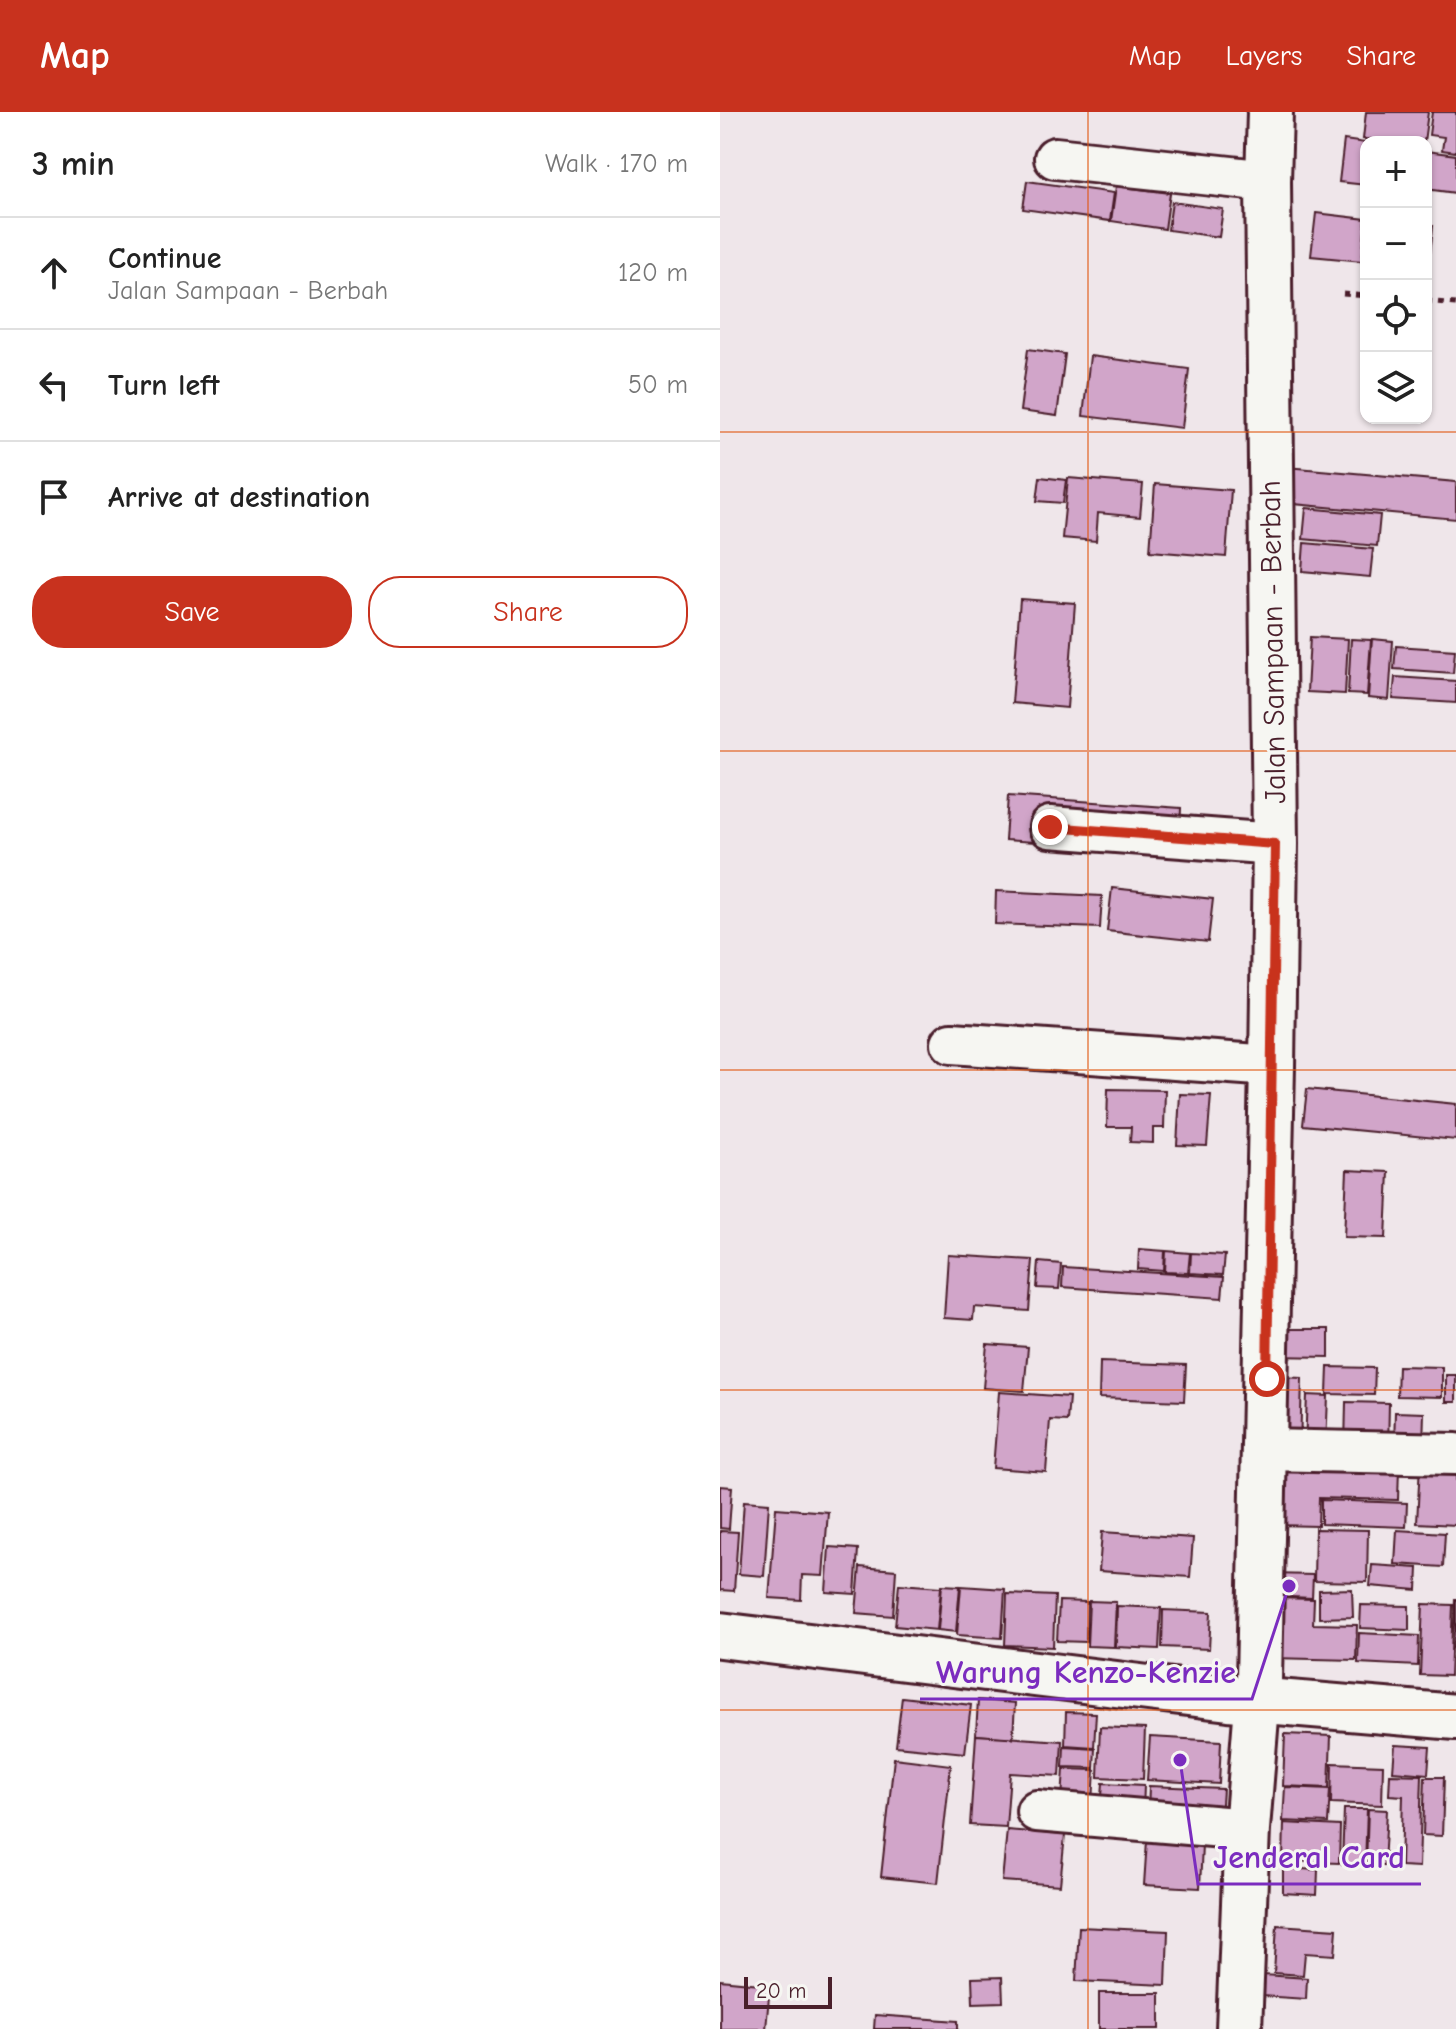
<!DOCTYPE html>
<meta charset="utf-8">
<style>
:root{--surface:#fff;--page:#f6f6f6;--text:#222;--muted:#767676;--line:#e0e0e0;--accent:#c8321e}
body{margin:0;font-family:"Comic Neue",sans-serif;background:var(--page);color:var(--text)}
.controls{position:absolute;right:24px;top:24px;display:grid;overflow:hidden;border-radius:16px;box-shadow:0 2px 6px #0004}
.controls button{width:72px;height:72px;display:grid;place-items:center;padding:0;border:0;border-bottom:2px solid var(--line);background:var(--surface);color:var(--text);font:40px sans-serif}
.scale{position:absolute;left:24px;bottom:20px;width:88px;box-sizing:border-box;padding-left:8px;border:4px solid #4a1f2b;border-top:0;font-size:22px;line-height:28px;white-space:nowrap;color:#4a1f2b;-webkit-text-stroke:6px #f6f6f2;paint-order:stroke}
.stop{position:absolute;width:24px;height:24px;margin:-18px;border:6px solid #c8321e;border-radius:50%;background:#fff}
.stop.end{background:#c8321e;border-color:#fff;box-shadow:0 2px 8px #0008}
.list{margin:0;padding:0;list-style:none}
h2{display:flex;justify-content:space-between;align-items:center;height:104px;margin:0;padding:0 32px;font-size:34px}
h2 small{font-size:26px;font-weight:400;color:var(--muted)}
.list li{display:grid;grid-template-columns:52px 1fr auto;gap:24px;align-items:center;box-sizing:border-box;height:112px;padding:0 32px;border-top:2px solid var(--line)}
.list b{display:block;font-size:30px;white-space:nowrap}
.list p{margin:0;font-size:26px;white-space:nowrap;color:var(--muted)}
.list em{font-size:26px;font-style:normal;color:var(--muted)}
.actions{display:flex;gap:16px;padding:24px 32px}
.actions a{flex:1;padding:18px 0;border:2px solid var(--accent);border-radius:32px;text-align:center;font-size:28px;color:var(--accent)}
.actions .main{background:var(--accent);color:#fff}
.icon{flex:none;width:44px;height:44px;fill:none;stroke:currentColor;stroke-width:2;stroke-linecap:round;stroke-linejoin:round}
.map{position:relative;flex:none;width:736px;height:1917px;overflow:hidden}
header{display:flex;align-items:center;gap:48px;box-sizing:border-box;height:112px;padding:0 40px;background:var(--accent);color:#fff}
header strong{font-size:38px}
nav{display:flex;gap:44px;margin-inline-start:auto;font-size:28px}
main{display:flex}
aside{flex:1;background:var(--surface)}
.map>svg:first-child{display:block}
</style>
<header>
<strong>Map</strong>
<nav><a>Map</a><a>Layers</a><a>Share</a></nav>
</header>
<main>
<aside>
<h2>3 min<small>Walk · 170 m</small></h2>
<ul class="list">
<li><svg class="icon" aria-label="ahead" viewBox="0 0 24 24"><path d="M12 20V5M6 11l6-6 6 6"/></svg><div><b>Continue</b><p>Jalan Sampaan - Berbah</p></div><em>120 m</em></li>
<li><svg class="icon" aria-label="left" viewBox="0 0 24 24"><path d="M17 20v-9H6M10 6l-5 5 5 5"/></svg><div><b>Turn left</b></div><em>50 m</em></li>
<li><svg class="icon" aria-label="arrive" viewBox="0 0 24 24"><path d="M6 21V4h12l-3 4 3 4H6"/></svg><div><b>Arrive at destination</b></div></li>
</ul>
<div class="actions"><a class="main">Save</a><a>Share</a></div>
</aside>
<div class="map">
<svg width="736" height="1917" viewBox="0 0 736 1917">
<rect width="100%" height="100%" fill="#efe6ea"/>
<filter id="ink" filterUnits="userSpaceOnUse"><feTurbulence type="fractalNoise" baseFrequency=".0125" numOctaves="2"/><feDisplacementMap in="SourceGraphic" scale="16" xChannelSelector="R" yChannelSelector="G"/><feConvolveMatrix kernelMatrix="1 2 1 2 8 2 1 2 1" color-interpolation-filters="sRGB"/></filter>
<g filter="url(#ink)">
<g fill="#d1a5c9" stroke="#4a1f2b" stroke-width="2">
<path d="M646,0H708L704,30L643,27Z"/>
<path d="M712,0H736V40L722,38L724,25L709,23Z"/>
<path d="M624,28L646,31V73L619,70Z"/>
<path d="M706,39L736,43V81L706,77Z"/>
<path d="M307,69L394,81L390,109L303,97Z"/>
<path d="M396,74L450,81L445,117L391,109Z"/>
<path d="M452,90L503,97L499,125L448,118Z"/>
<path d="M596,101L646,107L642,149L591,144Z"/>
<path d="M706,114H713L709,151H706Z"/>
<path d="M308,237L345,242L337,304L300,299Z"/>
<path d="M370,244L469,257L462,316L363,304Z"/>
<path d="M566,355L736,370V407L563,391Z"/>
<path d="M320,365L346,368L343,391L317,389Z"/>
<path d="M348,366L423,372L420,405L378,401L376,429L342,426Z"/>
<path d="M435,372L511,378L506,445L430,439Z"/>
<path d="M586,396L660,403L657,434L583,427Z"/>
<path d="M584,431L653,437L650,465L582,459Z"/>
<path d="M300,487L355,491L347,596L292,591Z"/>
<path d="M590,525L628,527L625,582L587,580Z"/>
<path d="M631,527L651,528L647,583L628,582Z"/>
<path d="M652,527L673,529L669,588L648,586Z"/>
<path d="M676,534L735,538L733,561L674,557Z"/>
<path d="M675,565L736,569V591L673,587Z"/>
<path d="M288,684L461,696L460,720L316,710L315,730L285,728Z"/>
<path d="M392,776L493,787L488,830L387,819Z"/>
<path d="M276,779L382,784L380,816L275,812Z"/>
<path d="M388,977L445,978L444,1016H433V1031L410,1030L411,1015H387Z"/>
<path d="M587,977L736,992V1028L583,1013Z"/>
<path d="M460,982L491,983L487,1034L457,1033Z"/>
<path d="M627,1058L669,1060L666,1126L624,1125Z"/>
<path d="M419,1137L445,1139L444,1159L418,1157Z"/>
<path d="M446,1139L470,1141L468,1161L445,1160Z"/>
<path d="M471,1141L505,1143L503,1163L470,1161Z"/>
<path d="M228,1143L313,1148L309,1199L254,1195L253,1208L224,1206Z"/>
<path d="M319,1150L341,1152L339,1177L317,1176Z"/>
<path d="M343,1155L504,1165L502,1186L342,1175Z"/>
<path d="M552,1217H609V1245L552,1244Z"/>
<path d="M267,1232L308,1235L304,1279L263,1276Z"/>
<path d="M380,1250L466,1253L464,1289L379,1286Z"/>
<path d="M678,1254L722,1255V1285L677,1284Z"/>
<path d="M608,1255L655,1256L654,1283L607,1282Z"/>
<rect x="726" y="1263" width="10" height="27"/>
<path d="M559,1265L582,1266L580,1336L557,1335Z"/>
<path d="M279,1280L349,1285L347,1309L330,1308L326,1360L273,1356Z"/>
<path d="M587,1283L608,1284L606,1335H585Z"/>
<path d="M626,1290L669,1291L668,1337L625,1336Z"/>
<path d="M675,1300L704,1301L703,1333H674Z"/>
<path d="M557,1352L679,1355L678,1388L599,1386L598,1414L555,1413Z"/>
<path d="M700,1352L736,1354V1413L697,1411Z"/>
<path d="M0,1374L12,1375L9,1417L0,1416Z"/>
<path d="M601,1388L687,1391L686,1415L601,1412Z"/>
<path d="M24,1389L49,1391L44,1464L19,1462Z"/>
<path d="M56,1396L108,1400L103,1464L82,1463L81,1488L49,1486Z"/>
<path d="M595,1417L648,1418L647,1470L594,1469Z"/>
<path d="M677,1418L725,1421L723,1455L675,1452Z"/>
<path d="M0,1419L18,1420L14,1479L0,1478Z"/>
<path d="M382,1420L473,1426L470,1465L379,1459Z"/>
<path d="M109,1435L138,1437L135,1482L106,1480Z"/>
<path d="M652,1453L698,1456L697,1478L650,1474Z"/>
<path d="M140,1455L176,1458L173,1504L136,1501Z"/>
<path d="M552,1462L593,1463L592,1486L551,1484Z"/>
<path d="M179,1472L221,1475L217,1518L175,1514Z"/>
<path d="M222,1473L240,1474L236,1520L218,1518Z"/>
<path d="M241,1474L285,1477L282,1526L237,1523Z"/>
<path d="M632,1477L633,1505L599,1506V1478Z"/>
<path d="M287,1482L335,1484L333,1535L285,1533Z"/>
<path d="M553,1486L594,1487L593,1512L637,1513L636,1548L551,1546Z"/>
<path d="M735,1487H736V1536H733Z"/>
<path d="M339,1489L367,1490L366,1530L337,1529Z"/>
<path d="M369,1489L396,1490L394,1535L367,1534Z"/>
<path d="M703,1492L733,1493L730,1564L700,1563Z"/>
<path d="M641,1493L689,1494V1518L640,1516Z"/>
<path d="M397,1494L441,1496L439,1537L396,1535Z"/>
<path d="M443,1498L491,1500L489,1537L442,1535Z"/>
<path d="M639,1521L699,1524L698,1554L638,1551Z"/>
<path d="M182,1585L251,1593L245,1641L176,1634Z"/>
<path d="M258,1588L295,1591L293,1626L256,1623Z"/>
<path d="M346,1600L376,1601L374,1635L345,1633Z"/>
<path d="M380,1615L425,1617L423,1667L378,1665Z"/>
<path d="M565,1622L611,1624L609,1676L563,1674Z"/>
<path d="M256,1623L342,1629L340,1664L290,1661L286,1715L250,1713Z"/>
<path d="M430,1625L501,1629L499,1672L427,1668Z"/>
<path d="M675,1633L710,1635L708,1662L673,1659Z"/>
<path d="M344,1634L375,1636L374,1656L343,1655Z"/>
<path d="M174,1646L231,1653L218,1771L161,1765Z"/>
<path d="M612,1651L663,1653L662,1693L611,1691Z"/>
<path d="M344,1657L375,1658L373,1690L342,1688Z"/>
<path d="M670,1662L702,1663L699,1755L681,1754L683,1684L669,1683Z"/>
<path d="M705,1665H724L722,1724L703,1723Z"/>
<path d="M383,1671L424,1673L423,1699L381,1697Z"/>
<path d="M429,1674L503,1677L501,1706L428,1702Z"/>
<path d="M565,1675L610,1677L608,1711L563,1709Z"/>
<path d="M624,1697H647L645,1753L622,1752Z"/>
<path d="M648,1697L667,1698L664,1753H646Z"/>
<path d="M564,1711L620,1714L619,1751L563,1749Z"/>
<path d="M287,1718L345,1723L340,1773L282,1769Z"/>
<path d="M427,1728L482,1732L480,1776L424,1773Z"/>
<path d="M563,1756L598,1758L597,1783L563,1781Z"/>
<path d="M557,1813L617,1817L615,1843L585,1841L583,1863L554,1861Z"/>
<path d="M359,1815L448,1819L446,1873L356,1869Z"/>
<path d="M543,1863L587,1866L586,1887L541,1884Z"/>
<path d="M282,1865L283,1890L253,1891L252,1866Z"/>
<path d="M0,1868L50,1873L46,1917H0Z"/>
<rect x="379" y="1881" width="61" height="36"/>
<path d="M155,1903L238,1909V1917H154Z"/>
</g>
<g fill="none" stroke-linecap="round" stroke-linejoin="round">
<g stroke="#4a1f2b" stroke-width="46">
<g id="minor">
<path d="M335,46L548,69"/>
<path d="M330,715L555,732"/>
<path d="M232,931L552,954"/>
<path d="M545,1338L736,1342"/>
<path d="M317,1699L527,1717"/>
</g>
</g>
<g stroke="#4a1f2b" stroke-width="50">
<path id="major" d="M519,1917L527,1717L539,1568L552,954L555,732L548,69L550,0"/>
</g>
<g stroke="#4a1f2b" stroke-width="50">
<path id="highway" d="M0,1523L509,1586L736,1605"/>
</g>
<g stroke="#4a1f2b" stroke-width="5" stroke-dasharray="6 6" stroke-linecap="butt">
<path d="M623,182L646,184"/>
<path d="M706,189L736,192"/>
</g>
<use href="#minor" stroke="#f6f6f2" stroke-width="40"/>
<use href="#major" stroke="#f6f6f2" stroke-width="44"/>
<use href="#highway" stroke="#f6f6f2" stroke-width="44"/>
</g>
</g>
<g fill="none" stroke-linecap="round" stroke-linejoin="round" filter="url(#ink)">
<path stroke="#c8321e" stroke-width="10" d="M330,715L555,732L547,1267"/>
</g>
<path fill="none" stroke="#e0560e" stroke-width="2" stroke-opacity="0.55" d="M368,0V1917M0,320H736M0,639H736M0,958H736M0,1278H736M0,1598H736"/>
<g text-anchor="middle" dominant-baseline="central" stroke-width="6" stroke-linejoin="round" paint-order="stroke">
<g font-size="30" fill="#4a1f2b" stroke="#f6f6f2">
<text transform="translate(553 530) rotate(-91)">Jalan Sampaan - Berbah</text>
</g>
</g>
<path fill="none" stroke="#7b2cbf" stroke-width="3" d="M569 1474L532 1587H200M460 1648L478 1772H701"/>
<g fill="#7b2cbf" stroke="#f6f6f2" stroke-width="3">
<circle cx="569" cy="1474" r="8"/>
<circle cx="460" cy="1648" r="8"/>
</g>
<g font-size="32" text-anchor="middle" font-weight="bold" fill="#7b2cbf" stroke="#f6f6f2" stroke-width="6" stroke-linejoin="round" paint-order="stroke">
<text x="366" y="1571">Warung Kenzo-Kenzie</text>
<text x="589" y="1756">Jenderal Card</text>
</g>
</svg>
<div class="controls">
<button>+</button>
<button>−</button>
<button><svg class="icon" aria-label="locate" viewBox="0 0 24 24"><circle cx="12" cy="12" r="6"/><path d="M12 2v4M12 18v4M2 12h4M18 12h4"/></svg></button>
<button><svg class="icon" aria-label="layers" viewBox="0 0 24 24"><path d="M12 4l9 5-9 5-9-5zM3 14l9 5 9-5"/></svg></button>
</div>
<div class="scale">20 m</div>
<div class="stop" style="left:547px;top:1267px"></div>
<div class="stop end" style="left:330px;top:715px"></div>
</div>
</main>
